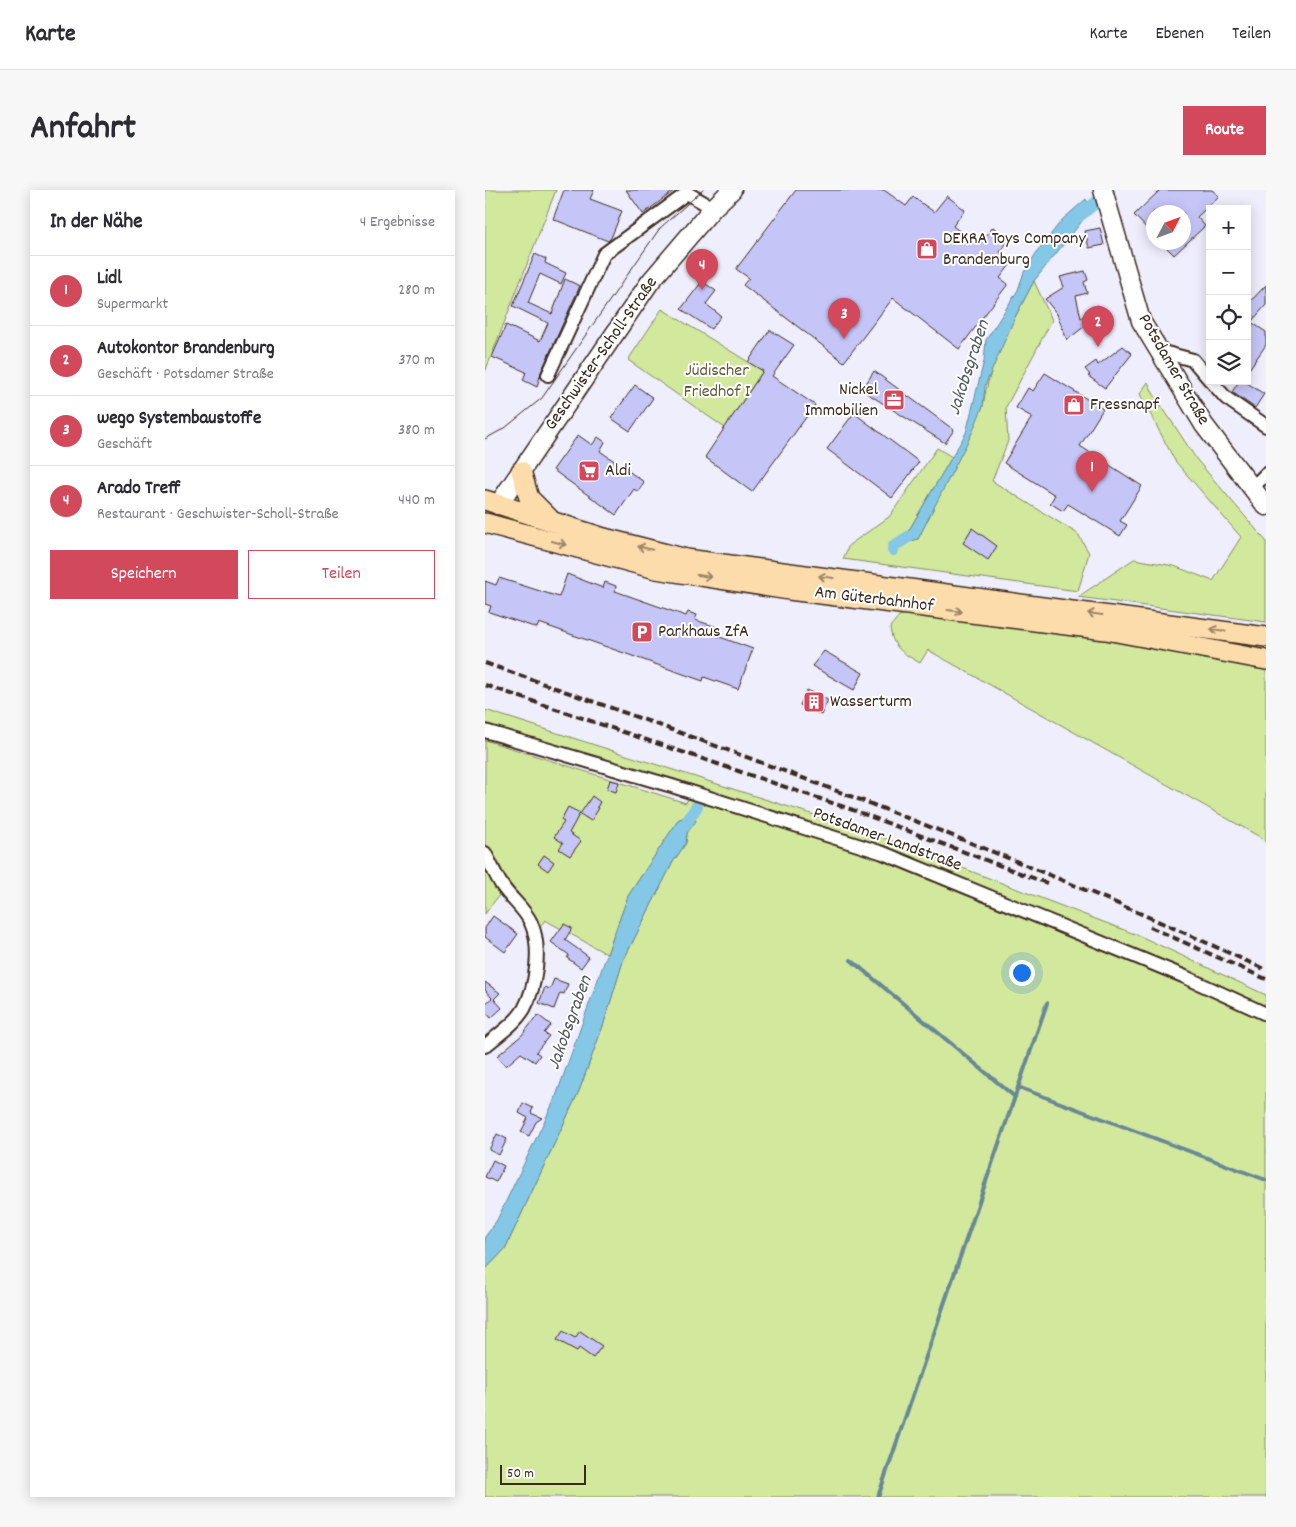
<!DOCTYPE html>
<html lang="de">
<meta charset="utf-8">
<style>
:root{--surface:#fff;--page:#f7f7f7;--text:#2b2b33;--muted:#7c7c81;--line:#e1e1e2;--accent:#d1495b}
body{margin:0;font-family:Dekko,sans-serif;background:var(--page);color:var(--text)}
.controls{position:absolute;right:15px;top:15px;display:grid;overflow:hidden;border-radius:0px;box-shadow:0 2px 12px #0003}
.controls button{width:45px;height:45px;display:grid;place-items:center;padding:0;border:0;border-bottom:1px solid var(--line);background:var(--surface);color:var(--text);font:25px sans-serif}
.compass{position:absolute;left:661px;top:15px;width:45px;height:45px;border-radius:50%;background:var(--surface);box-shadow:0 2px 12px #0003;rotate:49deg}
.scale{position:absolute;left:15px;bottom:12px;width:86px;box-sizing:border-box;padding-left:5px;border:2px solid #3b2a1e;border-top:0;font-size:14px;line-height:18px;white-space:nowrap;color:#3b2a1e;-webkit-text-stroke:4px #fff;paint-order:stroke}
.you{position:absolute;left:536px;top:782px;width:18px;height:18px;margin:-12px;border:4px solid #fff;border-radius:50%;background:#1a73e8;box-shadow:0 0 0 8px #1a73e833}
.badge{display:grid;place-items:center;width:32px;height:32px;border-radius:50%;background:var(--accent);color:#fff;font-size:16px;font-weight:700}
.pin{position:absolute;translate:-50% -41px;filter:drop-shadow(0 1px 2px #0008)}
.pin::after{content:'';position:absolute;top:26px;width:18px;height:15px;background:inherit;clip-path:polygon(0 0,100% 0,50% 100%)}
.list{margin:0;padding:0;list-style:none}
h2{display:flex;justify-content:space-between;align-items:center;height:65px;margin:0;padding:0 20px;font-size:21px}
h2 small{font-size:16px;font-weight:400;color:var(--muted)}
.list li{display:grid;grid-template-columns:32px 1fr auto;gap:15px;align-items:center;box-sizing:border-box;height:70px;padding:0 20px;border-top:1px solid var(--line)}
.list b{display:block;font-size:19px;white-space:nowrap}
.list p{margin:0;font-size:16px;white-space:nowrap;color:var(--muted)}
.list em{font-size:16px;font-style:normal;color:var(--muted)}
.actions{display:flex;gap:10px;padding:15px 20px}
.actions a{flex:1;padding:11px 0;border:1px solid var(--accent);border-radius:0px;text-align:center;font-size:18px;color:var(--accent)}
.actions .main{background:var(--accent);color:#fff}
.icon{flex:none;width:28px;height:28px;fill:none;stroke:currentColor;stroke-width:2;stroke-linecap:round;stroke-linejoin:round}
.map{position:relative;flex:none;width:781px;height:1307px;overflow:hidden;border-radius:0px}
header{display:flex;align-items:center;gap:30px;box-sizing:border-box;height:70px;padding:0 25px;background:var(--surface);border-bottom:1px solid var(--line)}
header strong{font-size:24px}
nav{display:flex;gap:28px;margin-inline-start:auto;font-size:18px}
.intro{display:flex;align-items:center;justify-content:space-between;box-sizing:border-box;height:120px;padding:0 30px}
h1{margin:0;font-size:35px}
.button{padding:12px 22px;border-radius:0px;background:var(--accent);color:#fff;font-size:18px;font-weight:700}
main{display:flex;gap:30px;padding:0 30px}
aside{flex:1;background:var(--surface);border-radius:0px;box-shadow:0 2px 12px #0003}
.map>svg:first-child{display:block}
</style>
<header>
<strong>Karte</strong>
<nav><a>Karte</a><a>Ebenen</a><a>Teilen</a></nav>
</header>
<div class="intro"><h1>Anfahrt</h1><a class="button">Route</a></div>
<main>
<aside>
<h2>In der Nähe<small>4 Ergebnisse</small></h2>
<ul class="list">
<li><span class="badge">1</span><div><b>Lidl</b><p>Supermarkt</p></div><em>280 m</em></li>
<li><span class="badge">2</span><div><b>Autokontor Brandenburg</b><p>Geschäft · Potsdamer Straße</p></div><em>370 m</em></li>
<li><span class="badge">3</span><div><b>wego Systembaustoffe</b><p>Geschäft</p></div><em>380 m</em></li>
<li><span class="badge">4</span><div><b>Arado Treff</b><p>Restaurant · Geschwister-Scholl-Straße</p></div><em>440 m</em></li>
</ul>
<div class="actions"><a class="main">Speichern</a><a>Teilen</a></div>
</aside>
<div class="map">
<svg width="781" height="1307" viewBox="0 0 781 1307">
<rect width="100%" height="100%" fill="#eeeefd"/>
<filter id="ink" filterUnits="userSpaceOnUse"><feTurbulence type="fractalNoise" baseFrequency=".02" numOctaves="2"/><feDisplacementMap in="SourceGraphic" scale="10" xChannelSelector="R" yChannelSelector="G"/><feConvolveMatrix kernelMatrix="1 2 1 2 8 2 1 2 1" color-interpolation-filters="sRGB"/></filter>
<g filter="url(#ink)">
<g fill="#d2e89d" stroke="#86895e">
<path d="M0,0H71L0,182Z"/>
<path d="M549,91L567,130L521,217L523,251L507,291L593,344L604,363L593,401L358,369L364,355L404,327L452,258L467,267L424,340L410,356L433,349L498,216C504,172 529,130 549,91Z"/>
<path d="M177,119L278,181L240,238L143,170Z"/>
<path d="M663,192L668,203L712,270L781,351V432L593,407L649,369L689,376L728,391L756,347L690,271L655,204Z"/>
<path d="M423,423L624,451L781,477V653L775,647L443,460L435,473C418,463 407,458 405,437L414,426Z"/>
<path d="M0,520L386,643L655,746L781,805V1307H0V1080L20,1059L94,901L119,833L138,771L188,672L201,653L202,644L208,625L194,629L143,706L122,764L60,730L53,739L18,692L0,654V550L201,613L207,598L0,536Z"/>
<path d="M0,678L14,705L0,724Z"/>
</g>
<g fill="#85c7e6" stroke="#678896">
<path d="M601,9L606,20L549,91L530,127L500,196L498,216L487,243L433,349L409,356L424,340L481,243L499,171L501,150L533,100L539,82L552,62L577,30Z"/>
<path d="M209,625L211,631L202,643L201,653L188,672L138,771L119,833L94,901L20,1059L0,1080V1047L12,1030L70,909L143,706L194,629Z"/>
</g>
<g fill="none" stroke-linecap="round" stroke-linejoin="round">
<g stroke="#678896" stroke-width="4">
<path d="M366,770L530,907"/>
<path d="M533,897L781,990"/>
<path d="M393,1307L562,813"/>
</g>
<g stroke="#85c7e6" stroke-width="12">
<path d="M593,27L624,2"/>
<path d="M408,360L409,356L423,347"/>
<path d="M199,637L212,616"/>
</g>
</g>
<g fill="#c6c5f7" stroke="#3b2a1e">
<path d="M79,0H109L105,9L137,21L126,48L123,51L68,29Z"/>
<path d="M141,0H190L158,24Z"/>
<path d="M311,0H399L421,16L428,7L449,22L462,6L480,20L468,36L493,56L508,37L524,50L515,62L528,71L515,88L523,94L474,159L408,108L359,172L258,95L264,88L251,79Z"/>
<path d="M675,0H727L734,6L712,27L720,36L689,65L676,52H698V22H668V45L649,25Z"/>
<path d="M615,38L619,55L604,58L600,41Z"/>
<path d="M50,64L61,69L60,73L81,83L76,94L55,84L43,113L67,124L80,89L95,96L56,182L52,197L38,190L41,182L7,167L21,135L55,151L63,133L28,116Z"/>
<path d="M600,81L603,90L599,92L602,103L591,106L596,128L613,115L618,122L582,150L572,124L560,109L579,97L575,87Z"/>
<path d="M215,94L219,97L221,94L231,101L221,114L236,126L226,139L196,119Z"/>
<path d="M781,95V115L766,132L781,142V155L762,182V115Z"/>
<path d="M285,140L309,155L287,186L330,215L267,302L220,267L278,181L263,172Z"/>
<path d="M638,156L647,164L620,198L603,186L605,185L600,179L611,171L613,175Z"/>
<path d="M389,181L469,240L460,253L377,200Z"/>
<path d="M560,183L618,219L595,256L657,296L635,331L642,335L635,346L583,314L578,321L565,313L570,305L519,273L547,227L531,218L543,198L548,201Z"/>
<path d="M754,191H759L779,204L770,218L747,202Z"/>
<path d="M150,195L168,208L145,241L126,228Z"/>
<path d="M369,223L434,272L407,308L342,259Z"/>
<path d="M93,245L107,255L113,247L120,252L115,261L159,292L153,302L149,299L131,325L68,280Z"/>
<path d="M487,338L512,356L503,370L478,353Z"/>
<path d="M82,384L118,398L120,392L131,396L130,401L201,426L203,422L212,425L210,430L235,438L232,446L268,459L253,499L219,487L218,491L54,433L52,438L4,422L6,416L0,414V391L11,395L14,388L74,407Z"/>
<path d="M339,461L378,483L369,500L327,476Z"/>
<path d="M322,500L343,510L336,525L315,515Z"/>
<path d="M125,590L134,592L131,602L122,599Z"/>
<path d="M107,606L115,612L112,617L114,618L106,631L95,624Z"/>
<path d="M83,617L95,623L84,643L96,651L85,666L74,659L78,653L69,647L79,632L76,630Z"/>
<path d="M59,665L69,672L63,681L53,674Z"/>
<path d="M8,726L33,744L20,762L0,747V738Z"/>
<path d="M79,734L87,738L80,750L104,767L96,778L82,768L84,765L66,752Z"/>
<path d="M69,789L83,794L79,804L75,803L69,819L54,813L60,797L65,799Z"/>
<path d="M0,792L15,803L9,809L17,818L6,828L0,821V814L7,808L0,800Z"/>
<path d="M53,825L66,835L59,843L64,846L51,862L55,865L50,872L36,863L21,876L12,866L37,845Z"/>
<path d="M38,913L48,918L46,923L57,928L51,932L44,946L36,942L43,928L34,923Z"/>
<path d="M12,944L22,949L14,965L4,960Z"/>
<path d="M8,970L19,976L11,992L0,987Z"/>
<path d="M78,1141L90,1148L95,1141L117,1156L108,1168L94,1158L92,1161L72,1150Z"/>
</g>
<g fill="none" stroke-linecap="round" stroke-linejoin="round">
<g stroke="#3b2a1e" stroke-width="16">
<g id="street">
<path d="M674,161L708,170L725,190"/>
<path d="M63,185L119,64L202,3L228,18"/>
<path d="M726,191L741,208L781,236"/>
<path d="M766,299L781,284"/>
<path d="M0,541L187,596L398,663L698,786L781,824"/>
<path d="M0,663C6,674 11,687 18,697C26,709 40,719 46,733C57,757 51,797 39,819C30,834 13,845 0,856"/>
</g>
</g>
<g stroke="#3b2a1e" stroke-width="21">
<g id="secondary">
<path d="M618,0L656,131L719,235L781,316"/>
<path d="M13,315L165,92L228,18L247,0"/>
</g>
</g>
<g stroke="#3b2a1e" stroke-width="22">
<g id="primary">
<path d="M36,281L44,308L64,328"/>
<path d="M0,310L119,348L201,369L781,447"/>
<path d="M0,333L171,379L304,400L621,440L781,470"/>
</g>
</g>
<use href="#street" stroke="#fff" stroke-width="12"/>
<use href="#secondary" stroke="#fff" stroke-width="18"/>
<use href="#primary" stroke="#fddcac" stroke-width="19"/>
<path stroke="#3b2a1e" stroke-width="1" d="M0,249L20,238L57,208L175,38L218,0"/>
<g stroke="#3b2a1e" stroke-width="4" stroke-dasharray="8 4" stroke-linecap="butt">
<path d="M0,473C263,566 528,662 781,780"/>
<path d="M0,495L368,620L564,694"/>
<path d="M665,737L781,789"/>
</g>
</g>
<defs><path id="oneway-shaft" d="M-6 0H5M1.5-3L5.5 0L1.5 3" fill="none" stroke-width="1.6" stroke-linecap="round" stroke-linejoin="round" transform="scale(1.25)"/></defs>
<g stroke="#9c8365">
<use href="#oneway-shaft" transform="translate(74 353) rotate(15)"/>
<use href="#oneway-shaft" transform="translate(160 358) rotate(-166)"/>
<use href="#oneway-shaft" transform="translate(219 386) rotate(9)"/>
<use href="#oneway-shaft" transform="translate(341 387) rotate(-172)"/>
<use href="#oneway-shaft" transform="translate(470 421) rotate(7)"/>
<use href="#oneway-shaft" transform="translate(610 424) rotate(-172)"/>
<use href="#oneway-shaft" transform="translate(733 440) rotate(-172)"/>
</g>
</g>
<defs>
<g id="shop-square" transform="scale(1.125)"><rect x="-9" y="-9" width="18" height="18" rx="4" fill="#d1495b" stroke="#fff"/><path d="M-5-2.5h2.3a2.7 3.5 0 0 1 5.4 0H5L5.5 6h-11ZM-1.5-2.5h3a1.5 2.3 0 0 0-3 0Z" fill="#fff"/></g>
<g id="office-square" transform="scale(1.125)"><rect x="-9" y="-9" width="18" height="18" rx="4" fill="#d1495b" stroke="#fff"/><path d="M-6-3h4V-5.5h4V-3h4V5H-6ZM-1-4.5V-3h2v-1.5ZM-6 0V1H6V0Z" fill="#fff"/></g>
<g id="supermarket-square" transform="scale(1.125)"><rect x="-9" y="-9" width="18" height="18" rx="4" fill="#d1495b" stroke="#fff"/><path d="M-6-5.5h2.5l.6 2H6L4.5 2H-2.5L-4.4-4H-6ZM-1.5 3.2a1.3 1.3 0 1 0 .1 0ZM3 3.2a1.3 1.3 0 1 0 .1 0Z" fill="#fff"/></g>
<g id="parking-square" transform="scale(1.125)"><rect x="-9" y="-9" width="18" height="18" rx="4" fill="#d1495b" stroke="#fff"/><path d="M-3.5-5.5H1a3.5 3.5 0 0 1 0 7H-1V5.5H-3.5ZM-1-3.4V-.6H.8a1.4 1.4 0 0 0 0-2.8Z" fill="#fff"/></g>
<g id="building-square" transform="scale(1.125)"><rect x="-9" y="-9" width="18" height="18" rx="4" fill="#d1495b" stroke="#fff"/><path d="M-4-6H4V6H1V3H-1V6H-4ZM-2.5-4.3h1.7v1.8h-1.7ZM.8-4.3h1.7v1.8H.8ZM-2.5-1h1.7V.8h-1.7ZM.8-1h1.7V.8H.8Z" fill="#fff"/></g>
</defs>
<g fill-rule="evenodd">
<use href="#shop-square" x="442" y="59"/>
<use href="#office-square" x="409" y="210"/>
<use href="#shop-square" x="589" y="215"/>
<use href="#supermarket-square" x="104" y="281"/>
<use href="#parking-square" x="157" y="442"/>
<use href="#building-square" x="329" y="512"/>
</g>
<g text-anchor="middle" dominant-baseline="central" stroke-width="4" stroke-linejoin="round" paint-order="stroke">
<g font-size="18" fill="#3b2a1e" stroke="#fff" text-anchor="start">
<text x="458" y="49">DEKRA Toys Company<tspan x="458" dy="21">Brandenburg</tspan></text>
<text x="393" y="200" text-anchor="end">Nickel<tspan x="393" dy="21">Immobilien</tspan></text>
<text x="605" y="215">Fressnapf</text>
<text x="120" y="281">Aldi</text>
<text x="173" y="442">Parkhaus ZfA</text>
<text x="345" y="512">Wasserturm</text>
</g>
<g font-size="18" fill="#3b2a1e" stroke="#fff">
<text transform="translate(117 164) rotate(-55)">Geschwister-Scholl-Straße</text>
<text transform="translate(688 180) rotate(60)">Potsdamer Straße</text>
<text transform="translate(389 410) rotate(7)">Am Güterbahnhof</text>
<text transform="translate(402 650) rotate(20)">Potsdamer Landstraße</text>
</g>
<g font-size="18" fill="#615a3e" stroke="#fff">
<text x="232" y="181">Jüdischer<tspan x="232" dy="21">Friedhof I</tspan></text>
</g>
<g font-size="19" font-style="italic" fill="#51595a" stroke="#fff">
<text transform="translate(485 178) rotate(-72)">Jakobsgraben</text>
<text transform="translate(86 833) rotate(-70)">Jakobsgraben</text>
</g>
</g>
</svg>
<div class="controls">
<button>+</button>
<button>−</button>
<button><svg class="icon" aria-label="locate" viewBox="0 0 24 24"><circle cx="12" cy="12" r="6"/><path d="M12 2v4M12 18v4M2 12h4M18 12h4"/></svg></button>
<button><svg class="icon" aria-label="layers" viewBox="0 0 24 24"><path d="M12 4l9 5-9 5-9-5zM3 14l9 5 9-5"/></svg></button>
</div>
<svg class="compass" viewBox="-18 -18 36 36"><path d="M0-13l5 13h-10z" fill="#e53935"/><path d="M0 13l5-13h-10z" fill="#7c7c81"/></svg>
<div class="scale">50 m</div>
<div class="you"></div>
<div class="pin badge" style="left:607px;top:302px">1</div>
<div class="pin badge" style="left:613px;top:157px">2</div>
<div class="pin badge" style="left:359px;top:149px">3</div>
<div class="pin badge" style="left:217px;top:100px">4</div>
</div>
</main>
